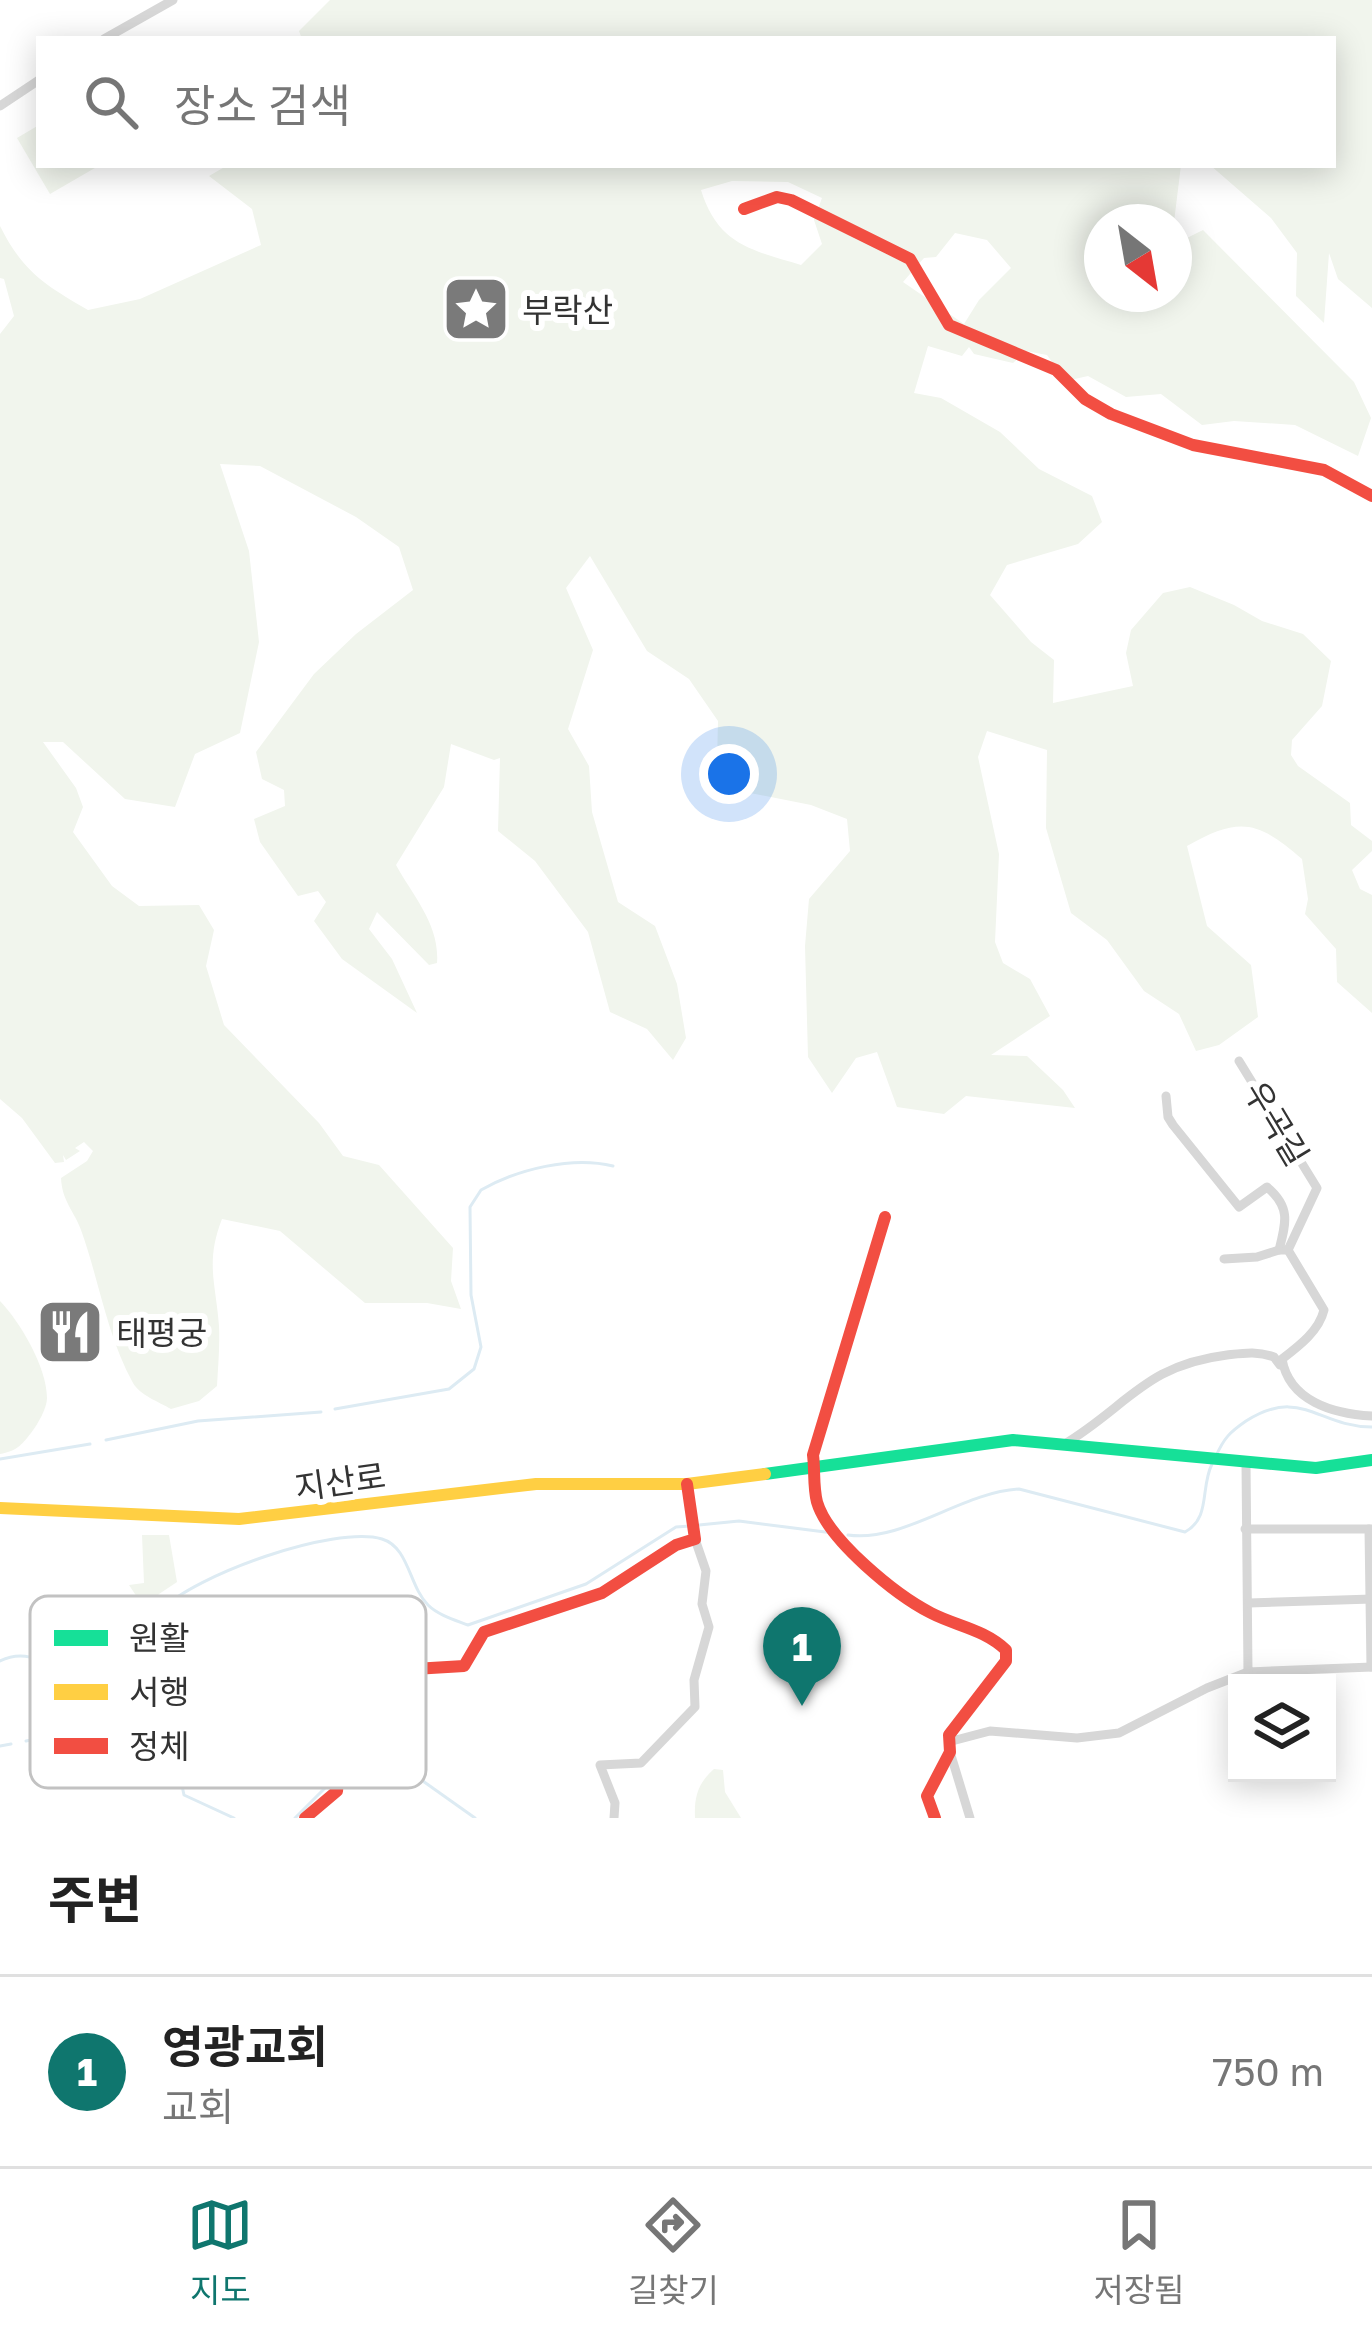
<!DOCTYPE html>
<html lang="ko">
<meta charset="utf-8">
<style>
:root{--surface:#fff;--page:#f6f6f6;--text:#222;--muted:#767676;--line:#e0e0e0;--accent:#0f766e}
body{margin:0;font-family:"Golos Text","Noto Sans KR",sans-serif;background:var(--page);color:var(--text)}
.controls{position:absolute;right:36px;bottom:36px;display:grid;overflow:hidden;border-radius:0px;box-shadow:0 6px 30px #0003}
.controls button{width:108px;height:108px;display:grid;place-items:center;padding:0;border:0;border-bottom:3px solid var(--line);background:var(--surface);color:var(--text);font:60px sans-serif}
.compass{position:absolute;left:1084px;top:204px;width:108px;height:108px;border-radius:50%;background:var(--surface);box-shadow:0 6px 30px #0003;rotate:149deg}
.you{position:absolute;left:729px;top:774px;width:42px;height:42px;margin:-30px;border:9px solid #fff;border-radius:50%;background:#1a73e8;box-shadow:0 0 0 18px #1a73e833}
.badge{display:grid;place-items:center;width:78px;height:78px;border-radius:50%;background:var(--accent);color:#fff;font-size:39px;font-weight:700}
.pin{position:absolute;translate:-50% -99px;filter:drop-shadow(0 3px 6px #0008)}
.pin::after{content:'';position:absolute;top:63px;width:42px;height:36px;background:inherit;clip-path:polygon(0 0,100% 0,50% 100%)}
.list{margin:0;padding:0;list-style:none}
h2{display:flex;justify-content:space-between;align-items:center;height:156px;margin:0;padding:0 48px;font-size:51px}
h2 small{font-size:39px;font-weight:400;color:var(--muted)}
.list li{display:grid;grid-template-columns:78px 1fr auto;gap:36px;align-items:center;box-sizing:border-box;height:192px;padding:0 48px;border-top:3px solid var(--line)}
.list b{display:block;font-size:45px;white-space:nowrap}
.list p{margin:0;font-size:39px;white-space:nowrap;color:var(--muted)}
.list em{font-size:39px;font-style:normal;color:var(--muted)}
.icon{flex:none;width:66px;height:66px;fill:none;stroke:currentColor;stroke-width:2;stroke-linecap:round;stroke-linejoin:round}
.map{position:relative;flex:none;width:1372px;height:1818px;overflow:hidden}
.search{position:absolute;background:var(--surface);box-shadow:0 6px 30px #0003;left:36px;right:36px;top:36px;height:132px;display:flex;align-items:center;gap:30px;box-sizing:border-box;padding:0 42px;border-radius:0px;color:var(--muted);font-size:45px}
.sheet{height:348px;background:var(--surface)}
nav{display:flex;justify-content:space-around;align-items:center;box-sizing:border-box;height:168px;border-top:3px solid var(--line);background:var(--surface);font-size:33px;color:var(--muted)}
nav a{display:grid;justify-items:center;gap:6px}
nav .on{color:var(--accent)}
.map>svg:first-child{display:block}
</style>
<div class="map">
<svg width="1372" height="1818" viewBox="0 0 1372 1818">
<rect width="100%" height="100%" fill="#fff"/>
<g fill="#f1f5ed" fill-rule="evenodd">
<path d="M330,0H1372V308L1338,279L1329,253L1324,323L1296,296L1297,253L1271,218L1210,165H1333V39H302L299,31Z"/>
<path d="M39,125V165H100L50,194L17,138Z"/>
<path d="M228,165H1181L1174,222H1102V294H1174V222L1185,239L1203,230L1354,382L1371,418L1358,456L1295,425L1234,421L1202,425L1161,394L1126,397L1088,376L1066,381L1047,355L1026,351L1013,363L974,354L969,347L962,356L928,346L914,393L941,398L1000,432L1039,469L1092,496L1102,522L1078,544L1007,565L990,595L1031,642L1054,660L1053,703L1133,686L1126,653L1131,630L1163,593L1190,587L1234,605L1262,621L1303,634L1331,661L1322,706L1292,740L1291,755L1298,766L1350,803L1351,825L1372,841V851L1352,870L1360,889L1372,895V1013L1337,982L1336,949L1305,914L1308,899L1302,859C1258,821 1240,816 1187,846L1207,926L1251,965L1258,1017L1219,1045L1196,1051L1179,1014L1144,991L1107,940L1071,913L1046,828L1047,750L987,731L978,757L999,854L995,942L1003,963L1030,979L1050,1016L991,1055L1027,1056L1063,1090L1075,1108L966,1096L944,1114L897,1107L877,1052L856,1058L832,1093L808,1057L805,946L809,899L850,851L847,819L811,805L735,790L717,763L718,721L689,679L647,651L590,556L566,588L593,650L568,729L589,766L592,812L618,902L655,926L677,984L686,1038L673,1060L647,1029L610,1012L588,932L535,861L498,831L500,758L494,760L451,744L444,787L396,865C413,896 440,925 437,963L429,965L377,912L369,929L392,959L417,1013L342,959L314,921L326,902L318,891L298,896L260,842L254,819L285,806L284,790L262,779L256,752L314,674L356,634L413,590L399,547L356,517L260,466L220,464L249,551L259,642L240,733L195,754L175,807L125,799L63,742H43L76,788L83,807L73,832L112,886L139,906L199,905L214,930L206,966L224,1025L319,1123L343,1156L379,1165L453,1248L451,1281L461,1309L427,1303H365L280,1231L222,1219C205,1262 216,1284 219,1326C220,1346 218,1367 217,1386L199,1401L171,1409C159,1402 140,1395 133,1383C107,1336 99,1280 81,1230C74,1211 62,1201 61,1178L87,1161L93,1151L84,1142L75,1148L80,1151L66,1160L63,1155L64,1162L55,1163L22,1118L0,1099V334L14,316L4,279L0,278V226C23,272 45,285 88,310L140,299L261,245L252,209L209,176ZM732,181L788,182L822,198L814,220L822,244L801,265C752,250 718,245 701,190ZM955,233L987,240L1011,268L979,300L964,324L903,282L924,258L936,257Z"/>
<path d="M0,1301C20,1322 47,1367 47,1398C47,1408 38,1424 31,1433C21,1446 16,1451 0,1454Z"/>
<path d="M142,1535H169L177,1582L159,1594L132,1631L139,1600L129,1585L144,1583Z"/>
<path d="M714,1769L723,1770L725,1792L741,1818H695C694,1797 698,1783 714,1769Z"/>
</g>
<g fill="none" stroke-linecap="round" stroke-linejoin="round">
<g stroke="#ddebf3" stroke-width="3">
<path d="M335,1409L449,1389L474,1369L481,1347L471,1295L470,1207L481,1190C518,1169 572,1156 613,1166"/>
<path d="M106,1440L198,1421L321,1412"/>
<path d="M1216,1456C1224,1438 1230,1432 1246,1421C1301,1386 1318,1427 1372,1427"/>
<path d="M0,1459L90,1444"/>
<path d="M699,1525L739,1521L833,1533"/>
<path d="M848,1535C903,1543 962,1492 1019,1489L1185,1532C1211,1518 1200,1488 1212,1464"/>
<path d="M0,1661C42,1640 72,1694 111,1675C140,1662 140,1631 160,1611C194,1575 334,1525 382,1539C409,1547 409,1586 428,1605C438,1615 455,1620 468,1625L586,1584L676,1527L690,1526"/>
<path d="M26,1741L132,1720L149,1722L171,1735L184,1795L234,1818"/>
<path d="M0,1746L11,1744"/>
<path d="M344,1773L372,1759L389,1757L475,1818"/>
<path d="M295,1818L330,1783"/>
</g>
<g stroke="#d7d7d7" stroke-width="9">
<path d="M104,39L173,0"/>
<path d="M0,106L39,80"/>
<path d="M1239,1061L1317,1188L1288,1250L1324,1310C1319,1331 1299,1346 1282,1359C1289,1401 1333,1414 1372,1416"/>
<path d="M1166,1096L1168,1117L1173,1125L1239,1207L1267,1187C1291,1207 1286,1223 1279,1250H1288"/>
<path d="M1224,1259L1257,1257L1279,1250"/>
<path d="M1063,1445C1128,1406 1145,1365 1227,1355C1245,1353 1257,1351 1274,1357L1280,1365"/>
<path d="M1246,1463L1248,1672L1372,1667"/>
<path d="M1245,1529H1372"/>
<path d="M1369,1529L1371,1667"/>
<path d="M1249,1603L1372,1599"/>
<path d="M952,1741L990,1731L1077,1738L1119,1733L1207,1688L1248,1672"/>
<path d="M950,1752L970,1818"/>
<path d="M614,1818L615,1803L600,1765L641,1763L695,1707L694,1680L709,1627L702,1604L706,1571L695,1539"/>
</g>
<path stroke="#16e098" stroke-width="12" d="M765,1474L1013,1440L1316,1468L1372,1460"/>
<path stroke="#ffcf43" stroke-width="12" d="M0,1508L239,1519L536,1484H687L765,1474"/>
<g stroke="#f24e42" stroke-width="12">
<path d="M744,209L777,197L791,200L910,259L949,325L1056,370L1085,399L1111,414L1193,445L1324,470L1372,496"/>
<path d="M885,1217L813,1455C815,1470 813,1487 817,1502C828,1540 896,1595 931,1613C956,1626 984,1629 1006,1650V1661L949,1735L950,1752L927,1796L935,1818"/>
<path d="M305,1818L337,1791L341,1753L354,1717L388,1705L414,1669L464,1666L484,1632L602,1593L676,1545L695,1539L687,1484"/>
</g>
</g>
<defs>
<g id="sight-square" transform="scale(3.45)"><rect x="-9" y="-9" width="18" height="18" rx="4" fill="#7a7a7a" stroke="#fff"/><path d="M0-6L1.8-2.2L6-1.7L2.9 1.2L3.7 5.4L0 3.3L-3.7 5.4L-2.9 1.2L-6-1.7L-1.8-2.2Z" fill="#fff"/></g>
<g id="restaurant-square" transform="scale(3.45)"><rect x="-9" y="-9" width="18" height="18" rx="4" fill="#7a7a7a" stroke="#fff"/><path d="M-5-6h1v4h1v-4h1v4h1v-4h1v5L-1.5 .5V6h-2V.5L-5-1ZM5-6V6H3V1.5H1.5Q1.5-4 5-6Z" fill="#fff"/></g>
</defs>
<g fill-rule="evenodd">
<use href="#sight-square" x="476" y="309"/>
<use href="#restaurant-square" x="70" y="1332"/>
</g>
<g text-anchor="middle" dominant-baseline="central" stroke-width="12" stroke-linejoin="round" paint-order="stroke">
<g font-size="33" fill="#333" stroke="#fff" text-anchor="start">
<text x="522" y="309">부락산</text>
<text x="116" y="1332">태평궁</text>
</g>
<g font-size="33" fill="#333" stroke="#fff">
<text transform="translate(1277 1123) rotate(59)">우곡길</text>
<text transform="translate(340 1481) rotate(-8)">지산로</text>
</g>
</g>
<rect x="30" y="1596" width="396" height="192" rx="18" fill="#fff" stroke="#c2c2c2" stroke-width="3"/>
<rect x="54" y="1630" width="54" height="16" fill="#16e098"/>
<rect x="54" y="1684" width="54" height="16" fill="#ffcf43"/>
<rect x="54" y="1738" width="54" height="16" fill="#f24e42"/>
<g font-size="33" fill="#333">
<text x="129" y="1650">원활</text>
<text x="129" y="1704">서행</text>
<text x="129" y="1758">정체</text>
</g>
</svg>
<div class="controls">
<button><svg class="icon" aria-label="layers" viewBox="0 0 24 24"><path d="M12 4l9 5-9 5-9-5zM3 14l9 5 9-5"/></svg></button>
</div>
<svg class="compass" viewBox="-18 -18 36 36"><path d="M0-13l5 13h-10z" fill="#e53935"/><path d="M0 13l5-13h-10z" fill="#767676"/></svg>
<div class="you"></div>
<div class="pin badge" style="left:802px;top:1706px">1</div>
<div class="search"><svg class="icon" aria-label="search" viewBox="0 0 24 24"><circle cx="10" cy="10" r="6"/><path d="M15 15l6 6"/></svg>장소 검색</div>
</div>
<section class="sheet">
<h2>주변<small></small></h2>
<ul class="list">
<li><span class="badge">1</span><div><b>영광교회</b><p>교회</p></div><em>750 m</em></li>
</ul>
</section>
<nav>
<a class="on"><svg class="icon" aria-label="map" viewBox="0 0 24 24"><path d="M3 6l6-2 6 2 6-2v14l-6 2-6-2-6 2zM9 4v14M15 6v14"/></svg>지도</a>
<a><svg class="icon" aria-label="directions" viewBox="0 0 24 24"><path d="M12 3l9 9-9 9-9-9zM9 14v-3h6M13 9l2 2-2 2"/></svg>길찾기</a>
<a><svg class="icon" aria-label="saved" viewBox="0 0 24 24"><path d="M7 4h10v16l-5-4-5 4z"/></svg>저장됨</a>
</nav>
